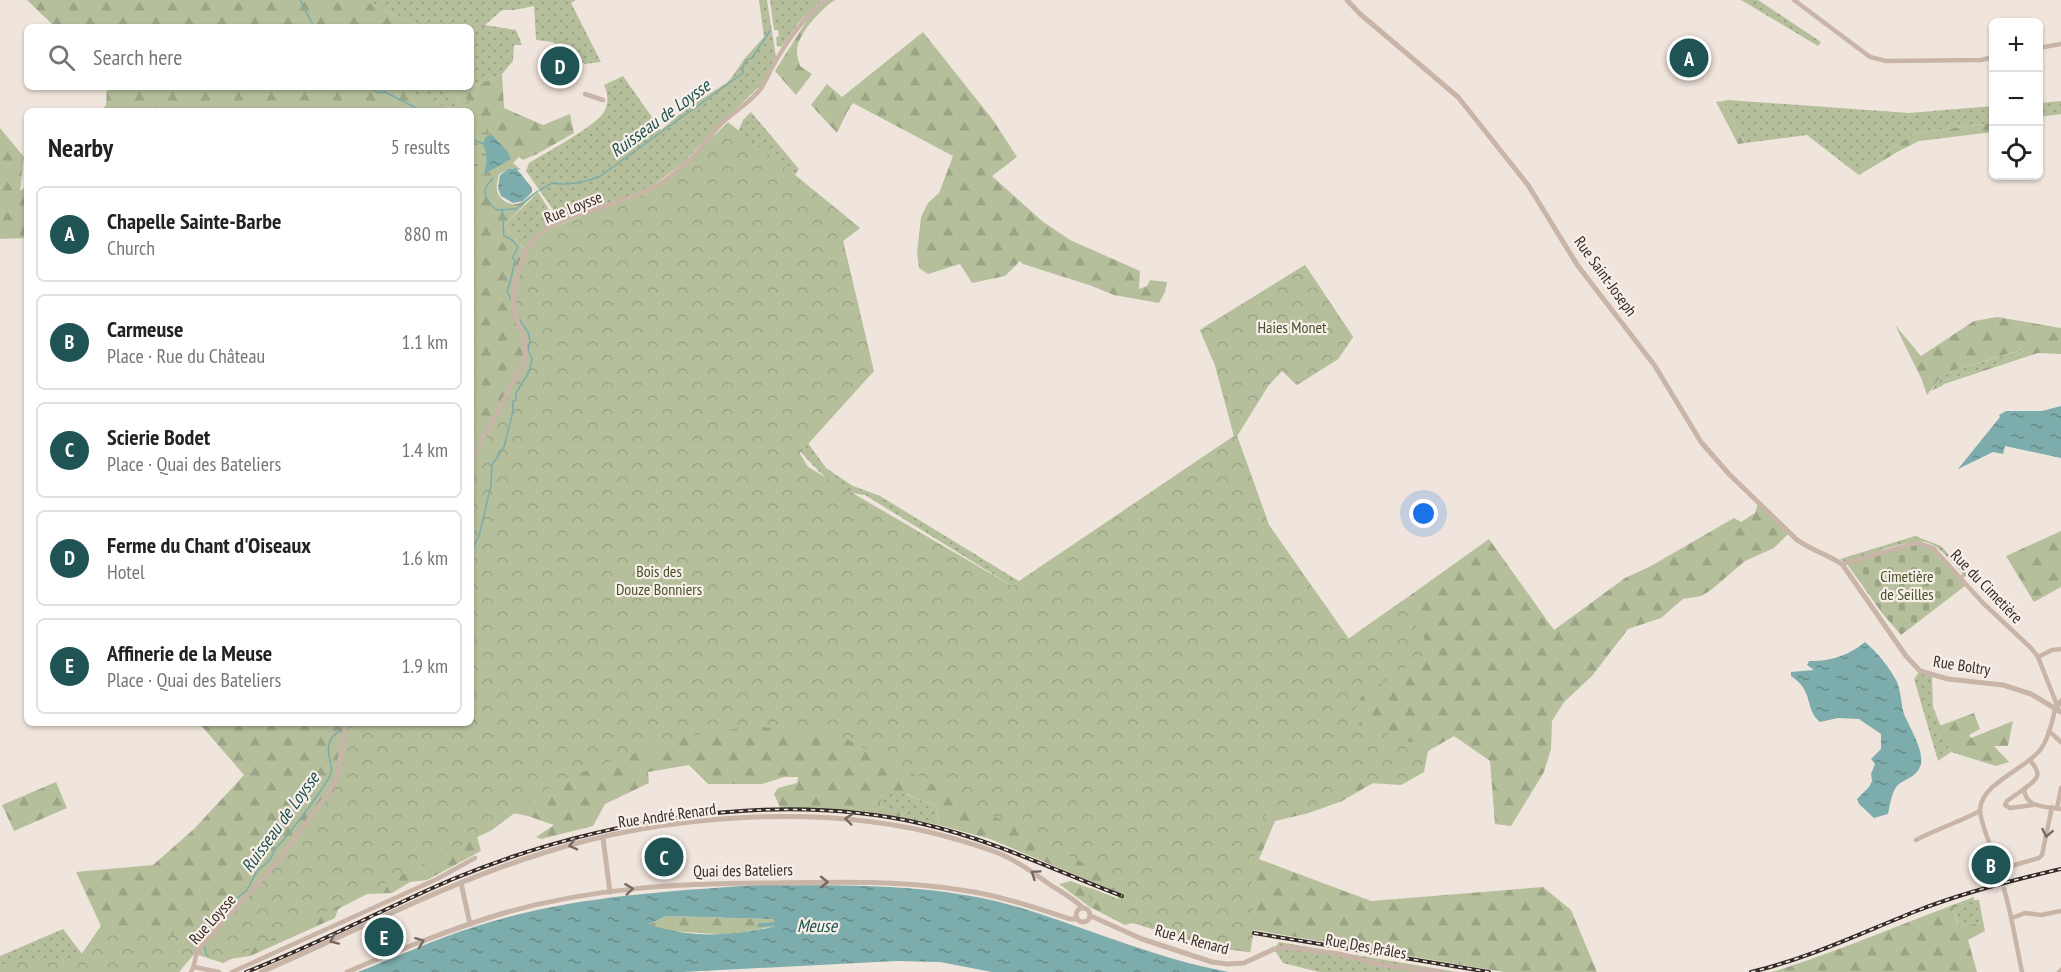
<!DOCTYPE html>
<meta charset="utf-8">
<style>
:root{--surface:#fff;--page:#f6f6f6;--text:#222;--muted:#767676;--line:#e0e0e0;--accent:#205454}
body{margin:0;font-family:"PT Sans Narrow",sans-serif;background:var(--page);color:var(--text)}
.controls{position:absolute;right:18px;top:18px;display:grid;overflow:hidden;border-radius:9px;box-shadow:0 2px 4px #0004}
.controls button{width:54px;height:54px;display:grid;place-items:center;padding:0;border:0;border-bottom:2px solid var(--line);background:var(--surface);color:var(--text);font:30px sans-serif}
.you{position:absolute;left:1424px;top:514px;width:21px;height:21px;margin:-15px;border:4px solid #fff;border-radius:50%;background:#1a73e8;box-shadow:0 0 0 9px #1a73e833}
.badge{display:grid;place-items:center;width:39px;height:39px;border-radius:50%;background:var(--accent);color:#fff;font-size:20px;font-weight:700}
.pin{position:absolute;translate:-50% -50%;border:3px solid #fff;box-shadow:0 2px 6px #0006}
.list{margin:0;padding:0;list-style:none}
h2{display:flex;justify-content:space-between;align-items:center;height:78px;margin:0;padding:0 24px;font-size:26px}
h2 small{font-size:20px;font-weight:400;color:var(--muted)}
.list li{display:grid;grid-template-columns:39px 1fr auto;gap:18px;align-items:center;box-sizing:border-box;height:96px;margin:0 12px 12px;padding:0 12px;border:2px solid var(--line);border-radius:9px}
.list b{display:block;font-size:22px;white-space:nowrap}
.list p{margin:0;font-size:20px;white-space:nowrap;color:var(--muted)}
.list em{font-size:20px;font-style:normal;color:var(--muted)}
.icon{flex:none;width:33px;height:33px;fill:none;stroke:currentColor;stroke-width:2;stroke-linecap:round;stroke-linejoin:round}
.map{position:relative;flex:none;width:2061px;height:972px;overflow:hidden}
.search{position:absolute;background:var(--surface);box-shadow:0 2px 4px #0004;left:24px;top:24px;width:450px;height:66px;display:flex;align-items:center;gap:15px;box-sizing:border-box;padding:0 21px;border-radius:9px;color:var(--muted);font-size:22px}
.panel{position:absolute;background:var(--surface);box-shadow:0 2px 4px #0004;left:24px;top:108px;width:450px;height:618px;border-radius:9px}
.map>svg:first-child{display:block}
</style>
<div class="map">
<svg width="2061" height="972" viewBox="0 0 2061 972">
<defs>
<pattern id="grass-dots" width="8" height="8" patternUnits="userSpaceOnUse" patternTransform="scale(1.5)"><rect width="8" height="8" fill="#b5bf9c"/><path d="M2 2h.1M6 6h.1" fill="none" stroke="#9ca486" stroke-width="1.8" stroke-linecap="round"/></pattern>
<pattern id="forest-firs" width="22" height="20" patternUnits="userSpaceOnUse" patternTransform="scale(1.5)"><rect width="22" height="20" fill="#b5bf9c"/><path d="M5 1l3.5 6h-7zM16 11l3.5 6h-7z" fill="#9ca486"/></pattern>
<pattern id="wetland-marsh" width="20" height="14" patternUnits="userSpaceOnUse" patternTransform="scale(1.5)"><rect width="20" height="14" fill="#b5bf9c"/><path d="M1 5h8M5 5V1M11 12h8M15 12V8" fill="none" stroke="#9ca486"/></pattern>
<pattern id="cemetery-stones" width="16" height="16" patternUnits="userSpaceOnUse" patternTransform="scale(1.5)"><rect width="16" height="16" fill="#b5bf9c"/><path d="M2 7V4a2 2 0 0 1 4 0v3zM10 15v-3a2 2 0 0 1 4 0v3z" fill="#9ca486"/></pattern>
<pattern id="park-crowns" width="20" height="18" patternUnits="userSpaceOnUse" patternTransform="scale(1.5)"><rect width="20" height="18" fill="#b5bf9c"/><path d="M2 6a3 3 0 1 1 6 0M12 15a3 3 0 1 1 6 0" fill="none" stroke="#9ca486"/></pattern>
<pattern id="water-ripples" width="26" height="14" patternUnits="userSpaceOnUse" patternTransform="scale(1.5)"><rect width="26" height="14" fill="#7cacab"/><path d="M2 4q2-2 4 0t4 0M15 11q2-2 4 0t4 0" fill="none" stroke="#668c8b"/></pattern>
</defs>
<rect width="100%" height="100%" fill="#f0e5dc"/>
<g fill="url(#grass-dots)">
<path d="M368,0H576L571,3L601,62L585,64L566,54L553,42L536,40L534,6L515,10H502L485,25L516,30L522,45H514L513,61L502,74L469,88L468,87H471V27H422L371,4Z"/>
<path d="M759,0H767L776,57L762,84L721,123L683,163L654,185L635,195L565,219L556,214L526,171L529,163C545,153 596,126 604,112C609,104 608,93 604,85L623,76L661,130L682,112L729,81L745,58L764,37Z"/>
<path d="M770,0H822L799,22L781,47L777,46L776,37L779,36L778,30H774Z"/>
<path d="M1741,0H1758L1821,42L1818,46Z"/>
<path d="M396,87H445C453,92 460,101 460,111L433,103Z"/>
<path d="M1728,100L1909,113L1993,106V123L1915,133L1856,173L1807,135L1745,143L1723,101Z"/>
<path d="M2061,101V114L2039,117V103Z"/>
<path d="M751,112L799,169L795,175L738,132L743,120Z"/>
<path d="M538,192L555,219L551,226L525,249L504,226Z"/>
<path d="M2022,350L2020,353L1998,364L1943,381L1940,387L1931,391L1940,378L1948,372Z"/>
<path d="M805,439L826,468L853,486L880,496L1019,581L1012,586L865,495C835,493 815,467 796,447Z"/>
<path d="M1915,536L1941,546L1967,575L1963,578L1961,576L1962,573C1928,535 1929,537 1880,550V551L1844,562L1840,559Z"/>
<path d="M1920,671L1932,675L1933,707L1951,752L1938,761L1914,679Z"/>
<path d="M882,794H905L936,806L939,825L900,817L902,813L880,806Z"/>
<path d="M1974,900H1979L1983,921L1959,928L1953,907Z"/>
<path d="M63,929L82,954L79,958L0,965V956Z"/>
<path d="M1279,942L1457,972H1319L1283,963L1274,949Z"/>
</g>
<g fill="url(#forest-firs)">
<path d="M27,0H368L371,4L422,27H55Z"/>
<path d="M829,0H835C822,8 796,35 797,52C797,56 799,62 800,66L812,74L796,95L775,71L811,14Z"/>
<path d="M923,32L993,120L1017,157L992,176L1042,221L1070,240L1140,271L1139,289L1147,286L1150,280L1167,282L1165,292L1159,303L1114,295L1089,285L1023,264L1020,261L1005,276L972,283L960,264L928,274L919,268L917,253L921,217L928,203L939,193L953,156L853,103L847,112L837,133L811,105L827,84L842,97Z"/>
<path d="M1686,51L1698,70L1684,79C1672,69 1675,60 1686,51Z"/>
<path d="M502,74L504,108L543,125L570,114L574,133L537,154L523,160L519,157L513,163L521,170L513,168L499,174C498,179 496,185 497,190C499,200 510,207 520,203C526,200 531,194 537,191L504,226L529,254L778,161L860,228L843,241L873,372L796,448L808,467L875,515L1012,586L1234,436L1215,365L1200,330L1305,265L1353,337L1338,359L1297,385L1282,371L1268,386L1237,436L1269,525L1349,639L1489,539L1554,630L1625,578L1651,566L1734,518L1741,522L1755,513L1758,503L1789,533L1774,548L1745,561L1711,590L1701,596L1683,599L1661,618L1628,629L1592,676L1564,702L1552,721L1551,749L1544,772L1511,826L1495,824L1490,761L1454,736L1342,801L1305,814L1275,821L1259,859L1371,901L1543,887L1571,910L1597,972H1504L1254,930L1250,952L1216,948L1133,923L1125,925L1090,907L1059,884L1071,881L1118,899L1119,893L990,839L939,825L936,806L906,794H882L880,806L902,812L900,817L861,811L780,807L774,794L778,788L797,783L798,777H784L762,784H708L689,765L648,772L649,783L605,804L593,826L541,839L536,837L554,825L528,816L507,812L477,836L481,851L427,880L410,882L392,893L367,894L338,909L335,918L250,956L230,959L223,963L195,954L178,953L161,972H0V965L35,958H79L101,926L76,872L153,865L194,829L244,775L199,723H471V111H460C460,101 453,92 445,87L470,88Z"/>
<path d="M107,87H396L457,111H100L106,105Z"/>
<path d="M1723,101L1745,143L1738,144L1716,102Z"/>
<path d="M1993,123V132L1919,141L1899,151L1859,175L1856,173L1915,133Z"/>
<path d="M0,128L24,157L20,191L27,186V238L0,239Z"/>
<path d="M1997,317L2061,328V354L2038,353L1944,384L1940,387L1943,381L1998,364L2020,353L2021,350L1948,372L1940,378L1927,395L1922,380L1895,325L1921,356L1974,321Z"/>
<path d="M2061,531V587L2034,602L2006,556Z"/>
<path d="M1974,713L1980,729L1969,735L1971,738L2013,721L2008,746H1994L2009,762L1996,766L1951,752L1939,726Z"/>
<path d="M56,782L67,808L14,831L2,805Z"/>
<path d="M1974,897V900L1953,908L1959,928L1983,921L1985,931L1968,940L1977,972H1772C1840,951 1906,922 1974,897Z"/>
<path d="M666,916L772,919L775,920L774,922L759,923L775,925L776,926L730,935L670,931L648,925Z"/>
</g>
<path fill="url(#wetland-marsh)" d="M466,98L491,134L508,152L511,159L484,174L472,176L471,131L477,136L481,130L480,122L471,120V111H464L462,102Z"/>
<path fill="url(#cemetery-stones)" d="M1916,544L1930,548L1965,586L1901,635L1882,613L1847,564Z"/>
<path fill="url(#park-crowns)" d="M728,122L860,228L843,241L874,371L799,454L808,467L1012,586L1234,436L1215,365L1200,330L1305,265L1353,337L1338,359L1297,385L1282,371L1268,386L1237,436L1269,525L1348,639L1402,601L1431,650L1361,697L1349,723L1386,731L1393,739L1429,745L1424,772L1401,785L1353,782L1342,801L1305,814L1269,804L1251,868L1254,930L1250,952L1216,948L1133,923L1088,898L1091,888L1118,899L1120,882L839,735L752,726L673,739L556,782L492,830L223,963L200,947L179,972H0V965L35,958H79L101,926L173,935L188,927L203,924L207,937L274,866L337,778L346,723H471V461L519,371L526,349L514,312V288L529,246L543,232L662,182L686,163Z"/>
<g fill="url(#water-ripples)" fill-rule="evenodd">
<path d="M491,134L508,152L511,159L484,174C486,166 489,154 483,145L485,138Z"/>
<path d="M516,168L532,188V192L523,201L513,203L501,196L498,188L500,175L509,169Z"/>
<path d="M2061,406V458L2005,446L2003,454L1993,452L1958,469L2000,417L1999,415L2006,411H2042Z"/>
<path d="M1865,642C1877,652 1890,668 1897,682C1901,692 1901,704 1904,714C1909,727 1926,752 1920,767C1916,777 1907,778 1899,784C1892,789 1890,806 1888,814L1874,818L1859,804L1857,799L1869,787L1872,781L1871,774L1875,764L1871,759L1881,749V734L1859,719L1838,718L1820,722C1804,709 1815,692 1791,676V672L1814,670L1807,665L1809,661C1829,662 1850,655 1865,642Z"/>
<path d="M755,885C841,886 930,882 1014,906C1086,927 1155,959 1229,972H992L940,962L896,961L682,972H358C397,957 435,939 474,927C565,897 660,892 755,885ZM666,916L772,919L775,920L774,922L759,923L757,927L776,926C736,936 688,939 649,924Z"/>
</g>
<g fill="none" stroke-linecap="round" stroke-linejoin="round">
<g stroke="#7cacab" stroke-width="1.5">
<path d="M300,0L314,27"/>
<path d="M370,87L378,93L385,92L422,111"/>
<path d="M471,139L484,144"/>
<path d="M493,178C491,181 488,184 486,187C482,194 490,205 496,210L516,209L538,191"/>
<path d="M540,190L552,183C565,186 586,182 599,177L743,73V67L746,60L752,58L770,31"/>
<path d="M502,210L504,236L511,239L518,247L512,258L515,260C513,270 511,281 507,291L511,299"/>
<path d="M471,551L479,536L491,485L492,465L504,447L513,411V401L516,400V393L529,372L532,359L528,350L530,341L528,332L519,319"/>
<path d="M471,560V571"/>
<path d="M206,932L212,923L231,906L234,901L247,890L257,871L270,860L275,849C284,841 328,784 331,773C333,762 325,753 330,741C335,729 347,732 355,723"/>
<path d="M205,947L206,954L208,956"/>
</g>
<g stroke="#c8b5a8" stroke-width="4.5">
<path d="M1794,0L1870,57L1886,61L1981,60L1994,57"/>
<path d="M2038,48L2061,44"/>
<path d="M585,94L603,100"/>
<path d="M471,461L524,362C528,343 521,332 515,314C509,296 520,260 530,244C549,214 631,205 664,181C676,172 688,162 698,151C706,142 713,132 722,123C734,111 753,101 762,87C766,80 769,73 773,66C786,42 804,17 826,0"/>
<path d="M1842,564L1912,544L1917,543L1933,548L1983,603L2031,648L2038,657L2057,705"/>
<path d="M2038,657L2052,650L2061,649"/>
<path d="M2049,731L2061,742"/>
<path d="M2030,760C2043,776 2038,778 2024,789C2026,809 2045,806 2061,809"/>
<path d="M2024,789L2007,801L2005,805L2010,808L2033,805"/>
<path d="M2052,807L2042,855L2039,858L2001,869L1997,863C1992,849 1980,823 1980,809C1982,783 2026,769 2041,749C2049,738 2052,722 2055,710"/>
<path d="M2057,808L2061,788"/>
<path d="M1916,840C1937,829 1959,822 1980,811"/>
<path d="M2004,889C2012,916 2016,944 2022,972"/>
<path d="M2012,918L2025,913L2041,915L2061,911"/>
<path d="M194,967L219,972"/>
<path d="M191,972C196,964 194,955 200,947L274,866L330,791L337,778L346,723"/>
<path d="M232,972L437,879L475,858"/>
<path d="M2059,972L2061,970"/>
</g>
<g stroke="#c8b5a8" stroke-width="5">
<path d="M1347,0L1359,13L1458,97L1528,185L1578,266L1655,366L1701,442L1729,474L1796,539C1810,550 1827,554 1842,564L1906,656L1920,671L1948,679L2003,685L2031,694L2061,712"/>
<path d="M2055,710L2061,701"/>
<path d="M603,838L610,892"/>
<path d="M461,883L470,924"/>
<circle cx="1083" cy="915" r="7"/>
<path d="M1091,916L1142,939L1212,962L1227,964L1244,963L1274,949L1287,947L1339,954L1382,965L1440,972"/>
<path d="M261,972C354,932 444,884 540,854C664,814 826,802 952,838C969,843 987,848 1003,855C1020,863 1034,873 1049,884C1060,891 1073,898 1082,907"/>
<path d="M347,972C399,950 450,929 504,913C591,888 680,883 770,883C834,882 897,880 961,890C998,895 1034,907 1070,919H1077"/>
</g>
<g stroke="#352b28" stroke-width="4">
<g id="rail">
<path d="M1254,933L1489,972"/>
<path d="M246,972C316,945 383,909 453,879C593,821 773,789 923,824C993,840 1056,871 1122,896"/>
<path d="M1751,972C1810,958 1863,932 1919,910C1965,892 2013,880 2061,869"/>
</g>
</g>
<use href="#rail" stroke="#f8f0e8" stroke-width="1.5" stroke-dasharray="4.5" stroke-linecap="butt"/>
</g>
<defs><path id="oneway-chevron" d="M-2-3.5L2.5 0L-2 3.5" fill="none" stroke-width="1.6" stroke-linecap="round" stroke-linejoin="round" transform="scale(1.5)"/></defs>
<g stroke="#776962">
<use href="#oneway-chevron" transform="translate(849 819) rotate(-174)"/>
<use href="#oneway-chevron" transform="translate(2047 833) rotate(101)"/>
<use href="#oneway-chevron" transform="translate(573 845) rotate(166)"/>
<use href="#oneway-chevron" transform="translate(1035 874) rotate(-146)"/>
<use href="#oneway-chevron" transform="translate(824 882)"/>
<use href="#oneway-chevron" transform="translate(629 889) rotate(-7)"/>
<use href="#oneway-chevron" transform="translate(334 940) rotate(156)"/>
<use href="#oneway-chevron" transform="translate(420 942) rotate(-21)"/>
</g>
<g text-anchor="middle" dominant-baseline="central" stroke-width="4.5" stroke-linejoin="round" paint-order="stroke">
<g font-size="16" fill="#352b28" stroke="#f8f0e8">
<text transform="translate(573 207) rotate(-22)">Rue Loysse</text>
<text transform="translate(1606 276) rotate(54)">Rue Saint-Joseph</text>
<text transform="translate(1987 586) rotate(46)">Rue du Cimetière</text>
<text transform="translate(1962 665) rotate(9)">Rue Boltry</text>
<text transform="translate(667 815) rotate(-8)">Rue André Renard</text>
<text transform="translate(743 870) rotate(-1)">Quai des Bateliers</text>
<text transform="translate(212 919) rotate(-48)">Rue Loysse</text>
<text transform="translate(1192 939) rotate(15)">Rue A. Renard</text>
<text transform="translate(1366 946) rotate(10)">Rue Des Prâles</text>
</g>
<g font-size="16" fill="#47522d" stroke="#f8f0e8">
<text x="1292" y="327">Haies Monet</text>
<text x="659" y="571">Bois des<tspan x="659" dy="18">Douze Bonniers</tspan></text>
<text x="1907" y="576">Cimetière<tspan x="1907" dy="18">de Seilles</tspan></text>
</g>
<g font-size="18" font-style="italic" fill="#205454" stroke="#f8f0e8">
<text transform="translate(660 118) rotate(-36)">Ruisseau de Loysse</text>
<text transform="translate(280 822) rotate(-54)">Ruisseau de Loysse</text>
<text x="817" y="925">Meuse</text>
</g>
</g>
</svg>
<div class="controls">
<button>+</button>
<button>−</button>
<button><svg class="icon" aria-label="locate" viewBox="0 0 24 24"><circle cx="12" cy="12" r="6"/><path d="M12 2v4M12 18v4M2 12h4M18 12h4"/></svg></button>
</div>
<div class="you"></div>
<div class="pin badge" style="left:1689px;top:58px">A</div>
<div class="pin badge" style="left:1991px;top:865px">B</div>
<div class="pin badge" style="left:664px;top:857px">C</div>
<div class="pin badge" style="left:560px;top:66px">D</div>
<div class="pin badge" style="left:384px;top:937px">E</div>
<div class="search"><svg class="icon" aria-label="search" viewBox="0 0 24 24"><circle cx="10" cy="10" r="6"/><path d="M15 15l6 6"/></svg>Search here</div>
<section class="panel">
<h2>Nearby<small>5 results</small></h2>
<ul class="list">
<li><span class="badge">A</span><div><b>Chapelle Sainte-Barbe</b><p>Church</p></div><em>880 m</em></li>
<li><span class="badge">B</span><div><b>Carmeuse</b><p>Place · Rue du Château</p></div><em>1.1 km</em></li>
<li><span class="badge">C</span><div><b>Scierie Bodet</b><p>Place · Quai des Bateliers</p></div><em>1.4 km</em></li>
<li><span class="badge">D</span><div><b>Ferme du Chant d'Oiseaux</b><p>Hotel</p></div><em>1.6 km</em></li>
<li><span class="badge">E</span><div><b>Affinerie de la Meuse</b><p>Place · Quai des Bateliers</p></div><em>1.9 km</em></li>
</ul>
</section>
</div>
